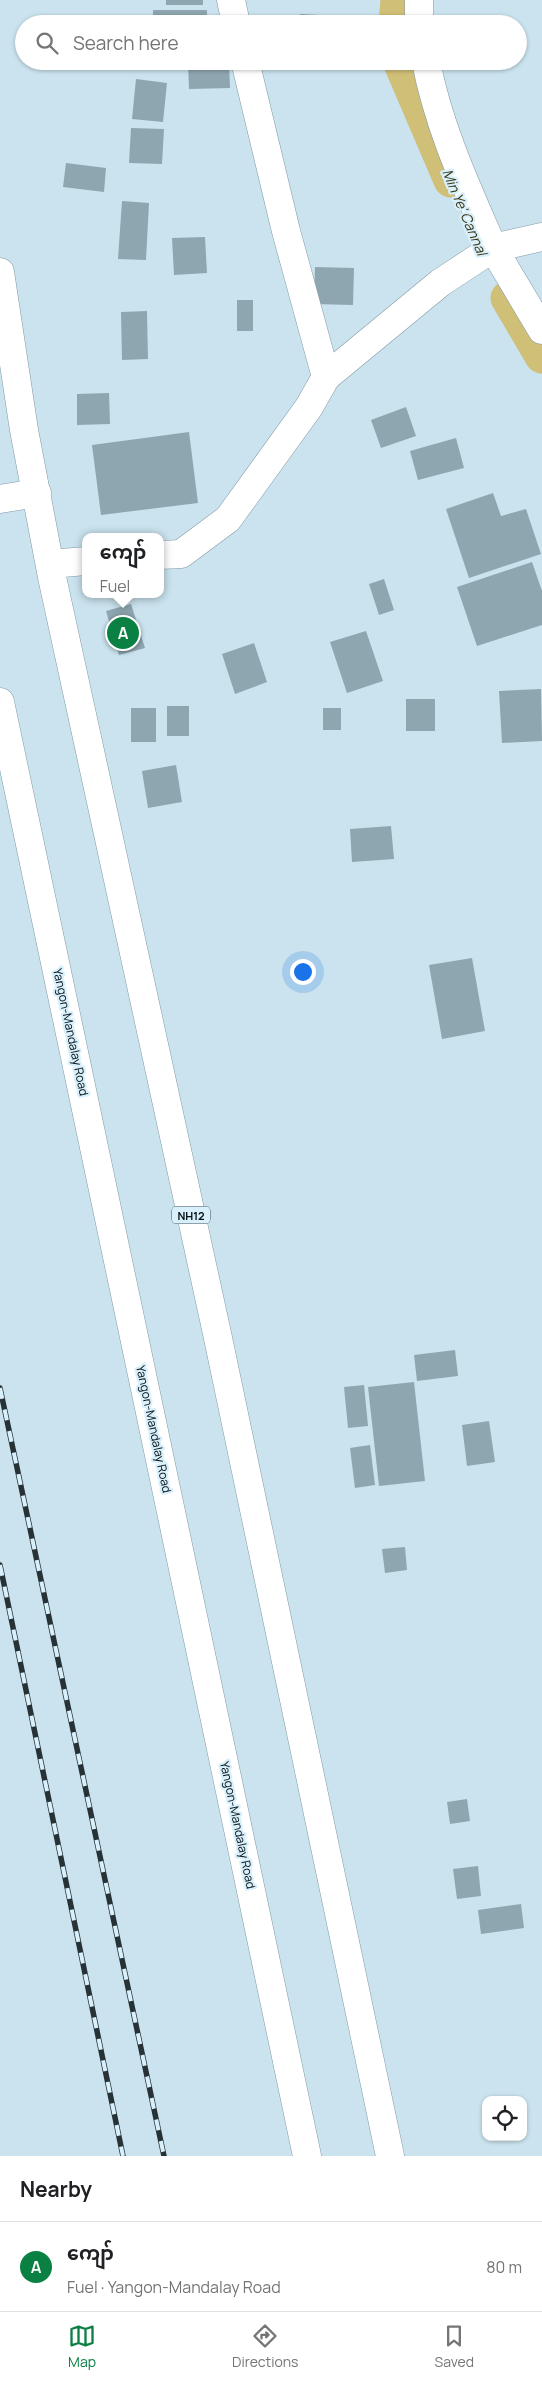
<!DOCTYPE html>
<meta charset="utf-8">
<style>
:root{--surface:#fff;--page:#f2f2f2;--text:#202124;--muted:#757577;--line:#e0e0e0;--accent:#0b8043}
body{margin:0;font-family:Manrope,"Noto Sans Myanmar",sans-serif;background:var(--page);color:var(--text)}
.controls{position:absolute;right:15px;bottom:15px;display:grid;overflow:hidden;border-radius:10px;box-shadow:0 1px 4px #0004}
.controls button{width:45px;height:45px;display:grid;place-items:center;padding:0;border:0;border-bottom:1px solid var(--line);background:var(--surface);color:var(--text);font:25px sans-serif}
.you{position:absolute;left:302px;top:971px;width:18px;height:18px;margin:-12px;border:4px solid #fff;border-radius:50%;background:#1a73e8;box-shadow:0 0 0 8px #1a73e833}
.badge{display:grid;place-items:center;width:32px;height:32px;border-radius:50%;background:var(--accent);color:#fff;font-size:16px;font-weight:700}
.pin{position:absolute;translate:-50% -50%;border:2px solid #fff;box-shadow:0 1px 5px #0006}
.popup{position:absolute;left:82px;top:533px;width:82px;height:65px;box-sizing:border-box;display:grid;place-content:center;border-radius:10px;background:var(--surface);filter:drop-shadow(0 1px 4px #0005);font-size:16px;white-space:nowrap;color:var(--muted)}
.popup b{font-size:19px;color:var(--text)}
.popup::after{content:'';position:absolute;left:50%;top:100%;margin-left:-10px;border:10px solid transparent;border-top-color:var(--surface)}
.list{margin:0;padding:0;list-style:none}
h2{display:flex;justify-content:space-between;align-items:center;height:65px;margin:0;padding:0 20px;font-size:21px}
h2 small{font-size:16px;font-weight:400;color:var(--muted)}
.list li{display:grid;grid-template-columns:32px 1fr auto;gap:15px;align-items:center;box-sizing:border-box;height:90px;padding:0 20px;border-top:1px solid var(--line)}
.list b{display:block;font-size:19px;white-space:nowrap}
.list p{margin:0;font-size:16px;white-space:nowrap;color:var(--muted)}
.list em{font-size:16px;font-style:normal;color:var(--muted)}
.icon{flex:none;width:28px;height:28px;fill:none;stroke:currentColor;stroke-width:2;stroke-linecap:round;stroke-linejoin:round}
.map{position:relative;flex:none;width:542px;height:2156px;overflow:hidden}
.search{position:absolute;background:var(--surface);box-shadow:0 1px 4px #0004;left:15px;right:15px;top:15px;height:55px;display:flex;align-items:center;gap:12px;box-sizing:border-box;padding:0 18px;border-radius:28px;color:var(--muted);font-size:19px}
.sheet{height:155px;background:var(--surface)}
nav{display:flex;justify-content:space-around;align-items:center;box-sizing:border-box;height:70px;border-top:1px solid var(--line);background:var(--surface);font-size:14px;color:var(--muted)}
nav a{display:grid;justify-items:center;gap:2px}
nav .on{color:var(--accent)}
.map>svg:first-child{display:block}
</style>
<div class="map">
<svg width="542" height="2156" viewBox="0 0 542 2156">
<rect width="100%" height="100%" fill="#cae3ee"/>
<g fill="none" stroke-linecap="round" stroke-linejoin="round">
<g stroke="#d0bf76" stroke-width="35">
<path d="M396,24L398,0"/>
<path d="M400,61L451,180"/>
<path d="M508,298L542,356"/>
</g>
</g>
<g fill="#8ea6b0">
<rect x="166" y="0" width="37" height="5"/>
<rect x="153" y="10" width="54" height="14"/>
<path d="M300,14L319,15V24H300Z"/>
<path d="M229,61L230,88L189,89L188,62Z"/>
<path d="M136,79L167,83L163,122L132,119Z"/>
<path d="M131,128L164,129L162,164L129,163Z"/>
<path d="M66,163L106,168L104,192L63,187Z"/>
<path d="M122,201L149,203L146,260L118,259Z"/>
<path d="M205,237L207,273L174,275L172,238Z"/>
<path d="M315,267L354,268L353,305L314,304Z"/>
<rect x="237" y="300" width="16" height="31"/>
<path d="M147,311L148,359L122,360L121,312Z"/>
<path d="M109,393L110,424L77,425V394Z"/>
<path d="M406,407L416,436L381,448L371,420Z"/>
<path d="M189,432L198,503L101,515L92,445Z"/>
<path d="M456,438L464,468L418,480L410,451Z"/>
<path d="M493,493L501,516L526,509L541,554L469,578L446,509Z"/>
<path d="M532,562L542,591V625L477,646L457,587Z"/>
<path d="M384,579L394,610L379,615L369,584Z"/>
<path d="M131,604L145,648L119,655L106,611Z"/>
<path d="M366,631L383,681L347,693L330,642Z"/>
<path d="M254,643L267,682L235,694L222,654Z"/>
<path d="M541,689L542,741L502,743L499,691Z"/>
<rect x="406" y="699" width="29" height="32"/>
<rect x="167" y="706" width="22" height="30"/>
<rect x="131" y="708" width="25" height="34"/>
<rect x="323" y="708" width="18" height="22"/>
<path d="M176,765L182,802L148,808L142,771Z"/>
<path d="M391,826L394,859L352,862L350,829Z"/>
<path d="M472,958L485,1031L442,1039L429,965Z"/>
<path d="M455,1350L458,1376L417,1381L414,1355Z"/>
<path d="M414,1382L425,1481L379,1486L368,1387Z"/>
<path d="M364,1385L368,1426L348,1428L344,1387Z"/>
<path d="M489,1421L495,1462L467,1466L462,1425Z"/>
<path d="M370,1445L375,1485L355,1488L350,1448Z"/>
<path d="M405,1547L407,1570L385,1573L382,1549Z"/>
<path d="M467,1799L470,1821L450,1824L447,1802Z"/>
<path d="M478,1866L481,1896L457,1899L453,1869Z"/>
<path d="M521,1904L524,1928L481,1934L478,1910Z"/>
</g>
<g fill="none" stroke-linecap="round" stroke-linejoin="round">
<g stroke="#839aa5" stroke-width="29">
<g id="street">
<path d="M231,0L236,24"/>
<path d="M419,0V24"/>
<path d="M245,61L286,231L326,377L440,283L493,248C467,188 438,126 426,61"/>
<path d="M542,237L493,248L542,330"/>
<path d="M0,499L37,493"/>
<path d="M160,555L181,554L228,519L309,407L326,377"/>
<path d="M50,564L86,561"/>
</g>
</g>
<g stroke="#839aa5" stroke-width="29">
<g id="highway">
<path d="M0,272L24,430L52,577L218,1338L390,2156"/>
<path d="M0,702L307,2156"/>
</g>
</g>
<use href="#street" stroke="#fff" stroke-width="28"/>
<use href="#highway" stroke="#fff" stroke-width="28"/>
<g stroke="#273237" stroke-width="5.5">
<g id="rail">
<path d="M0,1388L164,2156"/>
<path d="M0,1565L123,2156"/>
</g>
</g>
<use href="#rail" stroke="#d7f0fb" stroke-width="4" stroke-dasharray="11" stroke-linecap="butt"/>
</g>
<g text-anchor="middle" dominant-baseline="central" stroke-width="4.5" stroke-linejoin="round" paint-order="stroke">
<rect fill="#d7f0fb" stroke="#455259" stroke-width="1" x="172" y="1206.5" width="38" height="17" rx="4"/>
<g font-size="11" font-weight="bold" fill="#070f13">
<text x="191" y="1215">NH12</text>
</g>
<g font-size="12" fill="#070f13" stroke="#d7f0fb">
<text transform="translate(71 1032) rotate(78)">Yangon-Mandalay Road</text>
<text transform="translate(154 1429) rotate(78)">Yangon-Mandalay Road</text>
<text transform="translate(238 1825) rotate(78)">Yangon-Mandalay Road</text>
</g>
<g font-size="14" font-style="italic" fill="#3c3514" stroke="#d7f0fb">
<text transform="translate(465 212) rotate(67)">Min Ye' Cannal</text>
</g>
</g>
</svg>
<div class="controls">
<button><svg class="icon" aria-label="locate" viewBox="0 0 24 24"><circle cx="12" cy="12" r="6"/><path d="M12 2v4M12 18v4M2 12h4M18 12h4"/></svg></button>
</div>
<div class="you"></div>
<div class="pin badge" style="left:123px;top:633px">A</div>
<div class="popup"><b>ကျော်</b>Fuel</div>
<div class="search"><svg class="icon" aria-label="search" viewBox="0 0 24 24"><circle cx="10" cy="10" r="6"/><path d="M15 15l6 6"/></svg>Search here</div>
</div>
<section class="sheet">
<h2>Nearby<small></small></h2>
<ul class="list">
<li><span class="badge">A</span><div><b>ကျော်</b><p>Fuel · Yangon-Mandalay Road</p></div><em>80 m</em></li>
</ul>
</section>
<nav>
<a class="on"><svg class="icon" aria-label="map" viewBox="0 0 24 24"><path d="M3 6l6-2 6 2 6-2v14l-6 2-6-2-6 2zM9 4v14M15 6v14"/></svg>Map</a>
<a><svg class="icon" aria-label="directions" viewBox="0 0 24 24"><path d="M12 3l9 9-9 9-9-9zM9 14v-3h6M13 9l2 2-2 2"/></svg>Directions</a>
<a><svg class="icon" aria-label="saved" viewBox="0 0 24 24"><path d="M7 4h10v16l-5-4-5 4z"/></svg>Saved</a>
</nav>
